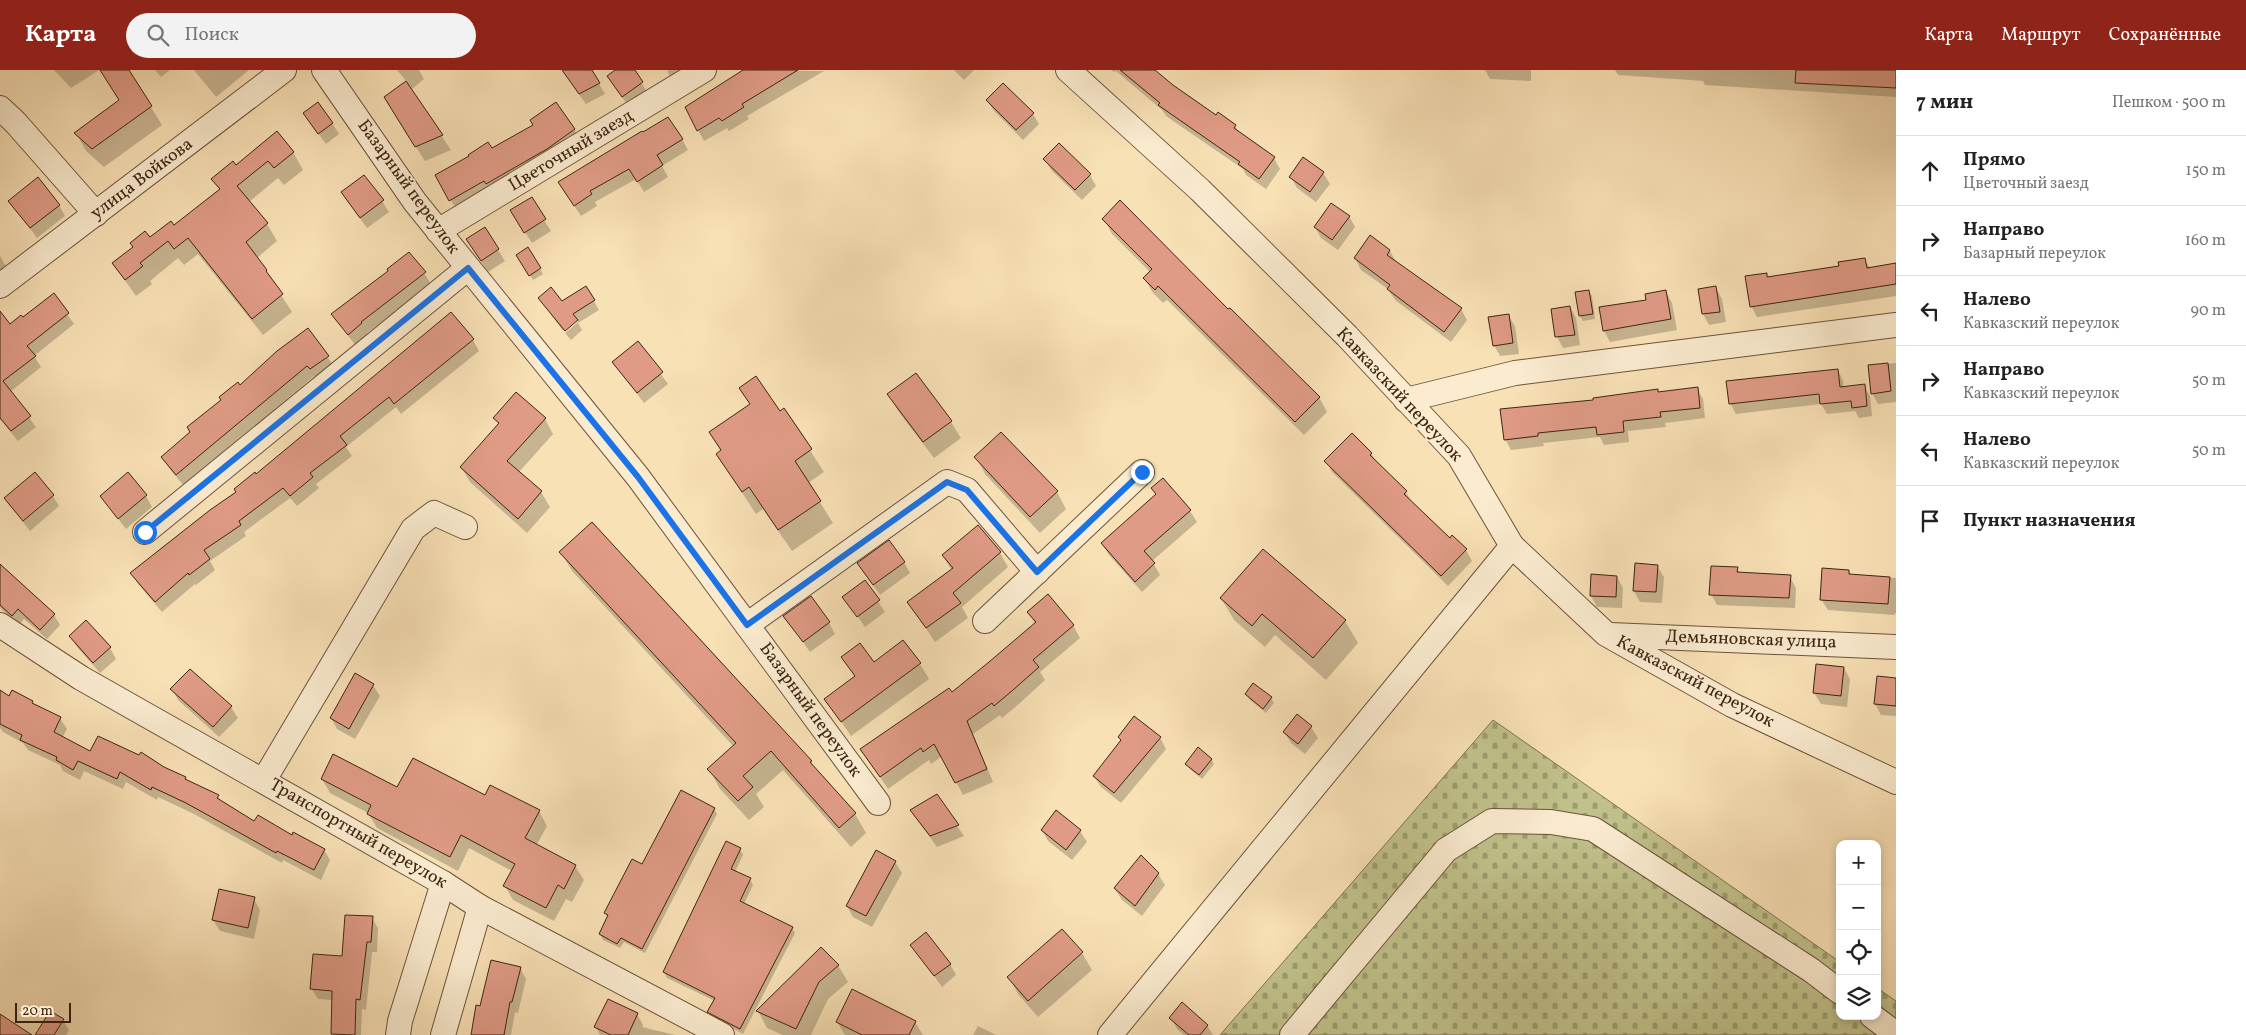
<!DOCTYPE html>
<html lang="ru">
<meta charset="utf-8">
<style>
:root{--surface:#fff;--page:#f2f2f2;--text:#222;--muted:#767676;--line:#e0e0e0;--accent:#8f2418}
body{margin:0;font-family:Vollkorn,serif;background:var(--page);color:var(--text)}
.controls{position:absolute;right:15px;bottom:15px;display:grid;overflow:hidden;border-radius:10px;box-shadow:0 2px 8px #0003}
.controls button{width:45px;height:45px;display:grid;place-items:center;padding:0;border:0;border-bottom:1px solid var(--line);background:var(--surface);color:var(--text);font:25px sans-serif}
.scale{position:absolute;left:15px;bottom:12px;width:56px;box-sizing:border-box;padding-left:5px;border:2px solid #3e2411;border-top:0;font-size:14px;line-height:18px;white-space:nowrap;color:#3e2411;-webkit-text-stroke:4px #fbecd0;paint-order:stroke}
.stop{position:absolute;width:15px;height:15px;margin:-11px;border:4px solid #1a73e8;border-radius:50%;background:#fff}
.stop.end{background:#1a73e8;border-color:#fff;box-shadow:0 1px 5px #0008}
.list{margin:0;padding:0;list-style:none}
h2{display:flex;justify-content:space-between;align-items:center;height:65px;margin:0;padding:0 20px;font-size:21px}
h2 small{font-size:16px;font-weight:400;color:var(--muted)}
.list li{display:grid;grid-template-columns:32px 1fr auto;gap:15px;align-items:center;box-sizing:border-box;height:70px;padding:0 20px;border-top:1px solid var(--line)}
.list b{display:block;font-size:19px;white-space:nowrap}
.list p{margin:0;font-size:16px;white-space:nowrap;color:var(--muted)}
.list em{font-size:16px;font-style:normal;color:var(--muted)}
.icon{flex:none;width:28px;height:28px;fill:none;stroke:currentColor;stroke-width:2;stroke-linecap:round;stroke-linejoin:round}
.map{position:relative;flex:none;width:1896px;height:965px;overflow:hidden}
header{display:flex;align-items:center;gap:30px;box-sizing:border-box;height:70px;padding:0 25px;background:var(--accent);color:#fff}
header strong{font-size:24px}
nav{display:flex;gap:28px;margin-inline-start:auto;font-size:18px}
.search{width:350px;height:45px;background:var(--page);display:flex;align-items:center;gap:12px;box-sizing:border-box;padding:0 18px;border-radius:28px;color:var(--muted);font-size:19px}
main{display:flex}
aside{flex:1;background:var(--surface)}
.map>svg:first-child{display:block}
</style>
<header>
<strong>Карта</strong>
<div class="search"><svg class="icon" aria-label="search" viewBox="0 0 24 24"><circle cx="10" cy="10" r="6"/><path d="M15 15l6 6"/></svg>Поиск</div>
<nav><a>Карта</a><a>Маршрут</a><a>Сохранённые</a></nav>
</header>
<main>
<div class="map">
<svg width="1896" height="965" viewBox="0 0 1896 965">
<defs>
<pattern id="cemetery-stones" width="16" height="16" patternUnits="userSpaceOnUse" patternTransform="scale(1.25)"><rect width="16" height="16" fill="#c1c28b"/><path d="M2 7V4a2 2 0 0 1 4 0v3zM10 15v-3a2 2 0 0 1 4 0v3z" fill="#9e9d70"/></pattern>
</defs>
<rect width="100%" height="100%" fill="#f9e1b6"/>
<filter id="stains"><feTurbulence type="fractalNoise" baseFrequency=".004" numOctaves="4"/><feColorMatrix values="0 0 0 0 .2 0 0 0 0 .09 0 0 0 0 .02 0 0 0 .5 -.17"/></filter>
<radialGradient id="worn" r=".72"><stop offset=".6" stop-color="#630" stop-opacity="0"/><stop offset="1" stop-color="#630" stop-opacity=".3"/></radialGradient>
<path fill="url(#cemetery-stones)" stroke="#80734e" d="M1493,650L1840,892V946H1877V918L1896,931V965H1220Z"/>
<g fill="#0003">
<path d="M54,0H99L71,18Z"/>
<path d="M101,0H121L139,18L162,55L104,97L86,81L76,63L120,31Z"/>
<path d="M155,0H170L161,7Z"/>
<path d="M194,0H249L216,27Z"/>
<path d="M397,0H419L424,9L411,20L451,80L425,91L394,42L407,12Z"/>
<path d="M575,0H591L605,24L586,34L573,16Z"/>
<path d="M617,0H633L648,23L629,37L615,17Z"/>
<path d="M670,0H692L673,11L667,1Z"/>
<path d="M745,0L824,1L747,46L749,49L729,61L727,58L704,71L698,60Z"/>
<path d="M954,0H974L964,10Z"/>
<path d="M1111,0H1153L1172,16L1217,46L1235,56L1240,64L1274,88L1280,99L1266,119L1246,105L1243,99L1166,46L1162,40L1116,1L1114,2Z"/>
<path d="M1485,0H1531V11L1490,9Z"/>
<path d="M1615,0H1896V27L1705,15L1703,11L1618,5Z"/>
<path d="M987,30L1033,44L1039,54L1023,70L994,41Z"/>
<path d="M304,44L332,53L339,64L326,74Z"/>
<path d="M574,59L581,70L457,141L437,106L492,80Z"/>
<path d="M682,69L688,80L662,96L668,107L644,122L636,109L595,132L597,136L581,146L566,124Z"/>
<path d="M293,82L303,100L284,115L278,108L249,132L267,154L277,171L257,188L292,242L263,265L198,184L184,195L178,188L150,211L152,214L136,226L113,193L150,169L174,157L220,121L213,109L236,96Z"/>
<path d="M1045,89L1090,105L1096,116L1082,130L1051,100Z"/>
<path d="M1323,103L1330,114L1316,132L1297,118L1291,107Z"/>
<path d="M342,123L382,131L389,142L367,158Z"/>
<path d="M10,131L59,135L65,146L37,168Z"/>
<path d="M1349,146L1355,157L1338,180L1321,168L1315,157Z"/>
<path d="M1104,149L1228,241L1319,327L1327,342L1304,365L1167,230L1163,233L1153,223L1144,208L1150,202L1112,164Z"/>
<path d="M544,150L551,161L532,173L518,151Z"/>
<path d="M484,158L505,191L488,202L474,180Z"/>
<path d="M1371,167L1390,181L1396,192L1461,239L1467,250L1451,272L1395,230L1388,219L1361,200L1355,188Z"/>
<path d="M528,179L543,204L533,210L518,185Z"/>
<path d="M0,186L9,202L0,210Z"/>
<path d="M1864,189L1870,198L1896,194V226L1757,247L1751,236L1766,204L1768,208L1840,197Z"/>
<path d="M424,203L431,214L367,263L368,265L355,275L332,244Z"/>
<path d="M586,217L599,240L578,253L582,260L571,270L565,263L578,252V248L563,261L539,228L562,233Z"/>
<path d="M1716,218L1722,229L1726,252L1709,255L1703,244L1699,220Z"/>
<path d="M1589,221L1592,226L1595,249L1583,251L1580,246Z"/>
<path d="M1666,222L1672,233L1677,260L1610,272L1604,261L1648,231Z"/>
<path d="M53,225L74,254L34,286L41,297L10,322L36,357L18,371L0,349V258L22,249Z"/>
<path d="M1570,237L1576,248L1580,275L1563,278L1557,267L1552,240Z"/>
<path d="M1508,245L1515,256L1519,284L1500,286L1494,275Z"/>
<path d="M473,270L479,281L401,344L396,337L346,377L352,386L316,414L319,418L297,436L290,428L244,462L246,466L210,491L215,500L196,515L195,514L162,542L138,514L132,503L238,423Z"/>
<path d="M638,273L668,314L644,333L613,292Z"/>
<path d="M327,286L334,297L317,310L314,306L183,415L169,398L162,387L191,363L240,316Z"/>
<path d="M1896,293V332L1878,334L1872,323L1869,296Z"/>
<path d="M1838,300L1843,311L1844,318L1864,316L1870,326L1872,346L1859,348L1855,341L1827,344L1821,334L1736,344L1730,333Z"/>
<path d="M741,318L780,343L784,340L824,402L808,413L833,453L792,481L763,439L756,444L717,384L721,381L710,363L751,336Z"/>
<path d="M1697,319L1703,329L1705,348L1665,353L1666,357L1628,361L1629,372L1604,375L1600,367L1543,373L1544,376L1511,380L1505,369L1594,331Z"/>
<path d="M889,325L951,352L961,368L934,388L898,341Z"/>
<path d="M495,348L545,349L553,364L519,402L541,422L550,437L527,463L470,412L461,397L499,355Z"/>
<path d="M1371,383L1378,394L1406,422L1412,433L1450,470L1466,480L1472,491L1448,516L1332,402L1326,391Z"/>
<path d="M976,387L1057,422L1066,439L1040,463L985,404Z"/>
<path d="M1163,410L1190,441L1197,452L1152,491L1160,505L1142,522L1109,485L1102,474L1157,426L1153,419Z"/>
<path d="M53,426L59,436L30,461L5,429Z"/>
<path d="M101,426H146L152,437L126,459Z"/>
<path d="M978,457L1000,483L1008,497L962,537L968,548L935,572L909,533L952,501L943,486Z"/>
<path d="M1263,480L1345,551L1358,573L1326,610L1275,565L1265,577L1234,550L1221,528Z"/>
<path d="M561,482L811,692L817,702L855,744L866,763L851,777L783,700L756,724L764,737L749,750L720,719L709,699L734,677L572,501Z"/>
<path d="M904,492L910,503L880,525L858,494Z"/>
<path d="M0,494L54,545L60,555L47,569L24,549L19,555L0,538Z"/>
<path d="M1657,496L1664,507L1662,533L1640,532L1634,521Z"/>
<path d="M1737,498L1740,503L1790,507L1796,518L1795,538L1717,535L1711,524Z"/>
<path d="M1849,501L1851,505L1896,508V543L1894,545L1828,540L1821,529Z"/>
<path d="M1617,507L1623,518L1622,538L1597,537L1591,526Z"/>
<path d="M865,512L885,542L865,557L844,527Z"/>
<path d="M1028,542L1073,555L1080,568L1040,602L1045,610L1020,633L1002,648L1000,645L973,664L993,712L963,725L942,686L931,694L929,690L888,719L862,680L952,624L1035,554Z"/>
<path d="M785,546L829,553L835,564L810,582Z"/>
<path d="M70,566L110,578L116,589L100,603L77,577Z"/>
<path d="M843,587L873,594H920L929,609L851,666L826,629L855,607Z"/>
<path d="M1844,598L1850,609L1847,637L1821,634L1814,623Z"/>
<path d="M1896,610V646L1881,645L1875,634Z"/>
<path d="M373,615L380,626L355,669L337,659L331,648Z"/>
<path d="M172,619L231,637L238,648L219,667L178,630Z"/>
<path d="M0,622L9,628L32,632L34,635L60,648L67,659L62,668L91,683L163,698L218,726L221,732L254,753L324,780L330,790L321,810L283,790L282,793L194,744L158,727L157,730L126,712L123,719L84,701L80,710L63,701L60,695L28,680L23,673L3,662L0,658Z"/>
<path d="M1246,624L1271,628L1274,633L1266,643L1249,629Z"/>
<path d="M1311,657L1318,668L1305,684L1291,673L1284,662Z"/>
<path d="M1119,667L1160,668L1166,679L1121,733L1101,717L1094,706L1122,672Z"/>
<path d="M1211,689L1214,694L1202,709L1190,699L1187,694Z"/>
<path d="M322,709L398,719L485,727L539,741L547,756L536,776L575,796L584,810L572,832L566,829L554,851L513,830L505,816L512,801L469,778L458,801L377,758L368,743L330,723Z"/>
<path d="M936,725L964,766L937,777L911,741Z"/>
<path d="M714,739L717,744L645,883L624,872L620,878L603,870L600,864L608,848L605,843L643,796Z"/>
<path d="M1042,760L1080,761L1087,772L1072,790L1048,771Z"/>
<path d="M740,779L743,785L735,802L750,809L753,815L744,834L792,858L795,863L743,964L712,947L709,942L715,931L667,908L664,902Z"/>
<path d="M895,792L902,803L872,857L853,847L847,836Z"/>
<path d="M1158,804L1165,815L1142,846L1122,830L1115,819Z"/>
<path d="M254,829L260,840L254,869L220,861L213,850Z"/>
<path d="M372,848L378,858L377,882H372L366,940L362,939L361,965H332L333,930L318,929L311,918L344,888Z"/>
<path d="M1062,861L1082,883L1092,900L1038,947L1018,924L1009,907Z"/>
<path d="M911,875L950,894L956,905L942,917Z"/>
<path d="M838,895L848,912L828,929L811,965H783L767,958L758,941Z"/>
<path d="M520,898L526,909L518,943L515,942L511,965H472L481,937Z"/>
<path d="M637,944L643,955L642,957L675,965H600L596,957Z"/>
<path d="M1171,948L1207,955L1213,965H1184L1177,959Z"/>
<path d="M63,950L69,960L66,965H37Z"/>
<path d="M837,952H915L923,965H845Z"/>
<path d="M978,956L996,965H973Z"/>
</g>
<g fill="#e09b86" stroke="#3e2411">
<path d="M100,0H129L152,36L92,79L74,63L119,30Z"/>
<path d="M562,0H592L600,13L579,24Z"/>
<path d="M615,0H635L643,12L622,27L607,6Z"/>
<path d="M743,0H798L742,34L744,37L722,51L719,48L697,61L685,37Z"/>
<path d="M1120,0H1155L1173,15L1216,45L1218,42L1236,55L1234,58L1275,87L1259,109L1238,94L1240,92L1158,35L1160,33Z"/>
<path d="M1796,0H1896V18L1795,13Z"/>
<path d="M406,11L443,65L415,77L384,27Z"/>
<path d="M1003,13L1034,43L1016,60L986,30Z"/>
<path d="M318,32L333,53L318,64L303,43Z"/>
<path d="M556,32L575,59L547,79L486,114L484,111L449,131L435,105L469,86L468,85L488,72L492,78L533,55L530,50Z"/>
<path d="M668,47L683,69L657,85L663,95L637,112L629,99L590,121L592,124L574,136L558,112L642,61L643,62Z"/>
<path d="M277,61L294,82L274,98L268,91L237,116L268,153L246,172L267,200L266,201L283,224L252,249L188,168L174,179L168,171L140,193L143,196L125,210L112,193L133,177L130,173L145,161L150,167L171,151L174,155L220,119L211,109L233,91L236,95Z"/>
<path d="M1059,73L1091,104L1075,120L1043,89Z"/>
<path d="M1303,87L1324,102L1310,122L1289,107Z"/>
<path d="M364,105L384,130L360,148L341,122Z"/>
<path d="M38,107L60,135L30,158L8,131Z"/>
<path d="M532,127L546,149L524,163L510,140Z"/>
<path d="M1120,130L1228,239L1230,238L1320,327L1295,352L1158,216L1155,220L1143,208L1152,199L1102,149Z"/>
<path d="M1331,133L1350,146L1332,170L1314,157Z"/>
<path d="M485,157L499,179L481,191L466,169Z"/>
<path d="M1370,165L1390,180L1387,185L1462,238L1444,262L1387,219L1390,215L1354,188Z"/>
<path d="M528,177L541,198L529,206L516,185Z"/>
<path d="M409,182L426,202L361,252L362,253L348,265L331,244L388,201L387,199Z"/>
<path d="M1865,188L1867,198L1896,193V214L1750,237L1745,206L1767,203V207L1839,196L1838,192Z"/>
<path d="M586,216L595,230L573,244L578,250L565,261L538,228L551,217L562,231Z"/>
<path d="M1716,216L1720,242L1702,244L1698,219Z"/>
<path d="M1589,220L1593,244L1579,246L1575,222Z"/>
<path d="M1666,220L1671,249L1603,261L1599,237L1646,230L1645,224Z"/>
<path d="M54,223L69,243L27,276L36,286L3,311L31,346L11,361L0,348V241L10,254L21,245L23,247Z"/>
<path d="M1570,236L1575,265L1555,267L1551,239Z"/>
<path d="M451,242L474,269L394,334L389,327L340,366L347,375L310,403L313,407L290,426L283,418L239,451L241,455L204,480L210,489L189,505L188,503L155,532L130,503L210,440L236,422L234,419L255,402L256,404Z"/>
<path d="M1509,244L1513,273L1493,276L1488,247Z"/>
<path d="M308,258L329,286L310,299L307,296L176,405L161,387L190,362L187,357L221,330L219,327L238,312L240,315L277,281Z"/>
<path d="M638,271L663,302L637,323L612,292Z"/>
<path d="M1888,293L1891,321L1871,324L1868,295Z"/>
<path d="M1838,299L1840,317L1865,314L1867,336L1852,338L1851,331L1820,334L1819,324L1729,334L1726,311Z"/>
<path d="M916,303L952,351L923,372L887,324Z"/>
<path d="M756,306L780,341L784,338L812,379L795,391L821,431L778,460L749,417L742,422L716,384L721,380L709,362L750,334L739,318Z"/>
<path d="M1698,317L1700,338L1660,342L1661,347L1623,351L1624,362L1597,365L1596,357L1538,363V366L1504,370L1500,339L1593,330V328L1658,319V322Z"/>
<path d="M516,322L546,348L507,391L542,421L518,449L460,397L499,353L493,348Z"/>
<path d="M1001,362L1058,421L1030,447L974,387Z"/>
<path d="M1352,363L1372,383L1370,385L1407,421L1404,424L1450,468L1452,465L1467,479L1441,506L1324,391Z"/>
<path d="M35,402L54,425L23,451L4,428Z"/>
<path d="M128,402L147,425L118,449L100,426Z"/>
<path d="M1163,408L1191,440L1144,481L1155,493L1135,512L1101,473L1156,424L1151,418Z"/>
<path d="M592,452L812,691L810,692L856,743L839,758L771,681L743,706L753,717L738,731L707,699L736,673L559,482Z"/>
<path d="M978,455L1001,482L953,523L961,533L926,558L907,532L953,498L942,485Z"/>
<path d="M889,470L905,492L873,515L857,493Z"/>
<path d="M1263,479L1346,550L1313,588L1262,544L1252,556L1220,528Z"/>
<path d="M1635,493L1658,495L1656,522L1633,521Z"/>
<path d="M0,494L55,544L40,560L18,539L12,546L0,535Z"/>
<path d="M1711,496L1738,497L1737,502L1791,505L1789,528L1709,525Z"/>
<path d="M1822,498L1849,500V504L1890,507L1888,534L1820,530Z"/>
<path d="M1591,504L1617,506L1616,527L1590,526Z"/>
<path d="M865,510L880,530L857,547L842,527Z"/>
<path d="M1048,524L1074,555L1033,590L1039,597L1013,620L994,636L992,633L967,651L987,699L955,713L934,674L923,682L921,678L880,707L860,679L949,618L952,622L989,592L1036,552L1027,542Z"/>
<path d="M811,526L830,552L803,572L783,546Z"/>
<path d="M86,550L111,577L93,593L69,566Z"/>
<path d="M903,570L921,593L841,652L824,629L855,606L841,587L860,573L874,592Z"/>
<path d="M1816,594L1844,597L1841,626L1813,623Z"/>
<path d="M190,599L232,636L213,657L170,619Z"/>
<path d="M355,603L374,614L349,659L330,648Z"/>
<path d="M1877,606L1896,608V636L1874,634Z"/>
<path d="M1253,613L1272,627L1263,639L1245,624Z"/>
<path d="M0,620L9,626L12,620L33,631L32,633L61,647L54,662L90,681L98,666L139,685L141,682L164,697L186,707L185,709L219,725L217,728L254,751L258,745L292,765L293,762L325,779L314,800L277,781L276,783L186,733L152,717L151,720L120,702L117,709L78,691L73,700L56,690L57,687L20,670L22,665L0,654Z"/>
<path d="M1297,644L1312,656L1298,674L1283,662Z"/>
<path d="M1134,646L1161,667L1114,723L1093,706L1121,670L1118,667Z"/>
<path d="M1198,677L1212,689L1199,705L1185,694Z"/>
<path d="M333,684L397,717L413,688L485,725L490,715L540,740L525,768L576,795L564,819L558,815L546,838L503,816L515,794L500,786L461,765L450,787L367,744L371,735L321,709Z"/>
<path d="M681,720L715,738L642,879L621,868L617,874L599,864L608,845L604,843L632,789L642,794Z"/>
<path d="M937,724L959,755L930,766L910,740Z"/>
<path d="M1056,740L1081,760L1066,780L1041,760Z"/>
<path d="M726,771L741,778L731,799L751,808L740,831L793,857L740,959L707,942L715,928L663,902Z"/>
<path d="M876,780L896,791L866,846L846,836Z"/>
<path d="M1141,785L1159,803L1135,836L1114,818Z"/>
<path d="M219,819L255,827L248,858L212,850Z"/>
<path d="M345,845L373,846L371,872H367L360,930L356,929L355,965L331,964L332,921L310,919L313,884L342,886Z"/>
<path d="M1062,859L1083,882L1028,931L1007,907Z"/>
<path d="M926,862L951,894L934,906L910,875Z"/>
<path d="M821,877L839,895L819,912L796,959L756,941Z"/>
<path d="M491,890L521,897L512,932H510L504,965H471L476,935L480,936Z"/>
<path d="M852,919L916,951L909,965H862L836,952Z"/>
<path d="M608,929L638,943L628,965H611L594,957Z"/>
<path d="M1182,932L1208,955L1200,965H1189L1169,948Z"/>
<path d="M50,941L64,949L54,965H35Z"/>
<path d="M0,944L32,965H0Z"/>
</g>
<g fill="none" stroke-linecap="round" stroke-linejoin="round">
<g stroke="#6d533a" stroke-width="26">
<g id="minor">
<path d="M324,0L415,132L638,407L878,733"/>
<path d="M1068,0L1200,120L1347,266L1459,386L1512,476L1606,564L1732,635L1896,712"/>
<path d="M0,38L15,52L96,144"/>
<path d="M438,161L704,0"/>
<path d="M0,216L284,0"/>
<path d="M1406,330L1515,303L1896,255"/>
<path d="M145,462L468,198"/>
<path d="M985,551L1142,402"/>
<path d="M0,555L81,608L443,813L480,837L722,965"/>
<path d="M747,555L947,412L967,420L1037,502"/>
<path d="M1610,565L1896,577"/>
<path d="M264,710L413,459L434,443L465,457"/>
<path d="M1872,946L1896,964"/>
<path d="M398,965L400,951L443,813"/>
<path d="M443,965L480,837"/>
<path d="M1110,965L1512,476"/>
<path d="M1292,965L1446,780L1492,751L1551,752L1593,759L1811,900L1840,922"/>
</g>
</g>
<use href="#minor" stroke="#fbecd0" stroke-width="24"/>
</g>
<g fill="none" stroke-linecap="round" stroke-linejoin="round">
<path stroke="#1a73e8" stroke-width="6" d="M145,462L468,198L638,407L747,555L947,412L967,420L1037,502L1142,402"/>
</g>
<g text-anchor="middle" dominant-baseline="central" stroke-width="4" stroke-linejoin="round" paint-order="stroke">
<g font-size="18" fill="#3e2411" stroke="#fbecd0">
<text transform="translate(571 81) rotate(-31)">Цветочный заезд</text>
<text transform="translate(142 109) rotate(-37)">улица Войкова</text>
<text transform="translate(408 117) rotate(54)">Базарный переулок</text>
<text transform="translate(1399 325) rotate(47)">Кавказский переулок</text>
<text transform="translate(1751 570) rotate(2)">Демьяновская улица</text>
<text transform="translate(1695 612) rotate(28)">Кавказский переулок</text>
<text transform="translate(810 640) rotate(54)">Базарный переулок</text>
<text transform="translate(358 764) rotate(30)">Транспортный переулок</text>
</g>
</g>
<rect width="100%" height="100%" filter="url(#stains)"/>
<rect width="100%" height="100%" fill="url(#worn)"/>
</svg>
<div class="controls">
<button>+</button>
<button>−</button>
<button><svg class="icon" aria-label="locate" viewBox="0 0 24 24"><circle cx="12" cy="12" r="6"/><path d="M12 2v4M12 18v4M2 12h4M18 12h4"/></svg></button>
<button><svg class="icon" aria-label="layers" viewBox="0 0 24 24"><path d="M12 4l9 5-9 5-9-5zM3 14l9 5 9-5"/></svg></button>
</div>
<div class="scale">20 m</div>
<div class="stop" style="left:145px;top:462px"></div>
<div class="stop end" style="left:1142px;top:402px"></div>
</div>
<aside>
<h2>7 мин<small>Пешком · 500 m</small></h2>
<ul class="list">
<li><svg class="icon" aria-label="ahead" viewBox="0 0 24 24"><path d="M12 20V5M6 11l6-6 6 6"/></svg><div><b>Прямо</b><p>Цветочный заезд</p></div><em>150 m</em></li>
<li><svg class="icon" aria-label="right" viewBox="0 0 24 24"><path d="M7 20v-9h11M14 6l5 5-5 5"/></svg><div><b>Направо</b><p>Базарный переулок</p></div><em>160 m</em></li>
<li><svg class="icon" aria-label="left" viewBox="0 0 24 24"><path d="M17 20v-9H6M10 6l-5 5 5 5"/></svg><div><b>Налево</b><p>Кавказский переулок</p></div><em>90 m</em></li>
<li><svg class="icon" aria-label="right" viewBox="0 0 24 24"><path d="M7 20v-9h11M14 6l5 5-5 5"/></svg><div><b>Направо</b><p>Кавказский переулок</p></div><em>50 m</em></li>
<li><svg class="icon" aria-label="left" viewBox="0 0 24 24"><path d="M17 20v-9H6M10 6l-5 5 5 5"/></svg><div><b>Налево</b><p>Кавказский переулок</p></div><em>50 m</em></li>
<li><svg class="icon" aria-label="arrive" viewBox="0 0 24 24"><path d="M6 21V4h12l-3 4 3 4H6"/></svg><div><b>Пункт назначения</b></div></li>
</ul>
</aside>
</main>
